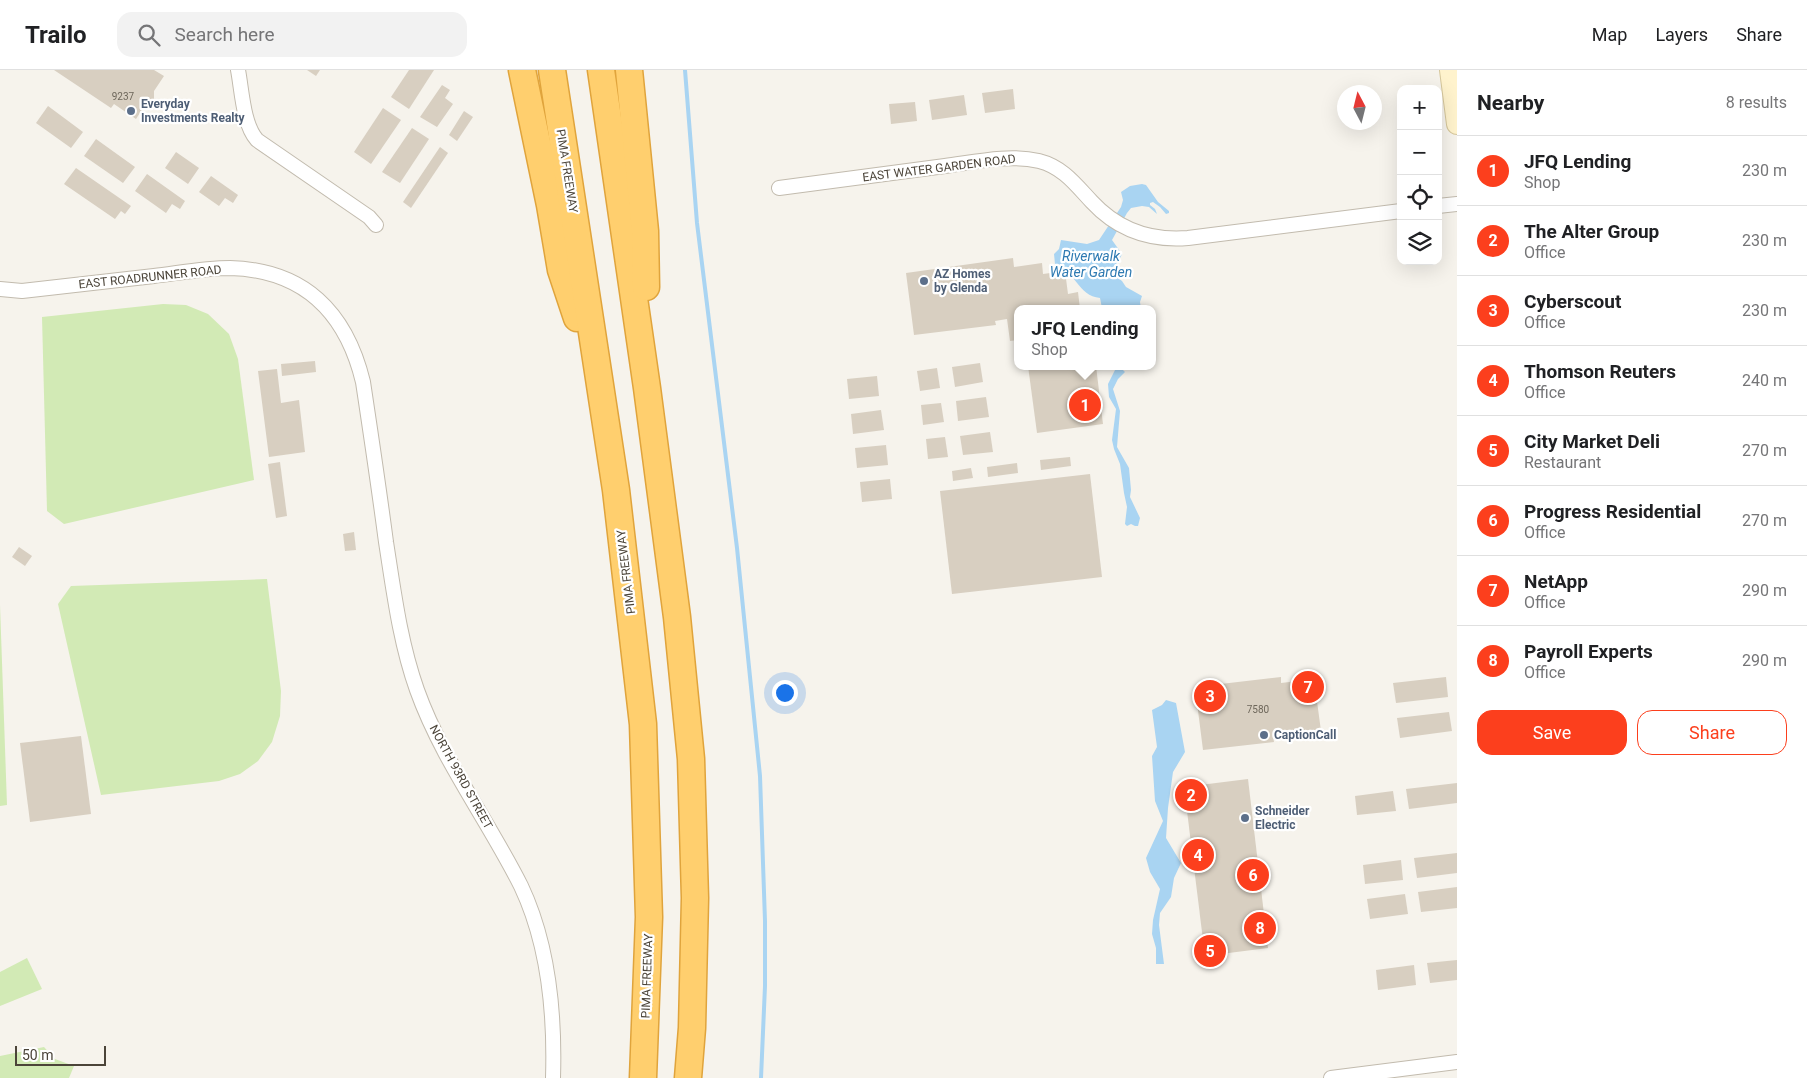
<!DOCTYPE html>
<meta charset="utf-8">
<style>
:root{--surface:#fff;--page:#f2f2f2;--text:#202124;--muted:#757577;--line:#e0e0e0;--accent:#fc3f1d}
body{margin:0;font-family:Roboto,sans-serif;background:var(--page);color:var(--text)}
.controls{position:absolute;right:15px;top:15px;display:grid;overflow:hidden;border-radius:10px;box-shadow:0 5px 20px #0002}
.controls button{width:45px;height:45px;display:grid;place-items:center;padding:0;border:0;border-bottom:1px solid var(--line);background:var(--surface);color:var(--text);font:25px sans-serif}
.compass{position:absolute;left:1337px;top:15px;width:45px;height:45px;border-radius:50%;background:var(--surface);box-shadow:0 5px 20px #0002;rotate:353deg}
.scale{position:absolute;left:15px;bottom:12px;width:91px;box-sizing:border-box;padding-left:5px;border:2px solid #4b4439;border-top:0;font-size:14px;line-height:18px;white-space:nowrap;color:#4b4439;-webkit-text-stroke:4px #fff;paint-order:stroke}
.you{position:absolute;left:784px;top:622px;width:18px;height:18px;margin:-12px;border:4px solid #fff;border-radius:50%;background:#1a73e8;box-shadow:0 0 0 8px #1a73e833}
.badge{display:grid;place-items:center;width:32px;height:32px;border-radius:50%;background:var(--accent);color:#fff;font-size:16px;font-weight:700}
.pin{position:absolute;translate:-50% -50%;border:2px solid #fff;box-shadow:0 1px 5px #0006}
.popup{position:absolute;left:1014px;top:235px;width:142px;height:65px;box-sizing:border-box;display:grid;place-content:center;border-radius:10px;background:var(--surface);filter:drop-shadow(0 1px 4px #0005);font-size:16px;white-space:nowrap;color:var(--muted)}
.popup b{font-size:19px;color:var(--text)}
.popup::after{content:'';position:absolute;left:50%;top:100%;margin-left:-10px;border:10px solid transparent;border-top-color:var(--surface)}
.list{margin:0;padding:0;list-style:none}
h2{display:flex;justify-content:space-between;align-items:center;height:65px;margin:0;padding:0 20px;font-size:21px}
h2 small{font-size:16px;font-weight:400;color:var(--muted)}
.list li{display:grid;grid-template-columns:32px 1fr auto;gap:15px;align-items:center;box-sizing:border-box;height:70px;padding:0 20px;border-top:1px solid var(--line)}
.list b{display:block;font-size:19px;white-space:nowrap}
.list p{margin:0;font-size:16px;white-space:nowrap;color:var(--muted)}
.list em{font-size:16px;font-style:normal;color:var(--muted)}
.actions{display:flex;gap:10px;padding:15px 20px}
.actions a{flex:1;padding:11px 0;border:1px solid var(--accent);border-radius:15px;text-align:center;font-size:18px;color:var(--accent)}
.actions .main{background:var(--accent);color:#fff}
.icon{flex:none;width:28px;height:28px;fill:none;stroke:currentColor;stroke-width:2;stroke-linecap:round;stroke-linejoin:round}
.map{position:relative;flex:none;width:1457px;height:1008px;overflow:hidden}
header{display:flex;align-items:center;gap:30px;box-sizing:border-box;height:70px;padding:0 25px;background:var(--surface);border-bottom:1px solid var(--line)}
header strong{font-size:24px}
nav{display:flex;gap:28px;margin-inline-start:auto;font-size:18px}
.search{width:350px;height:45px;background:var(--page);display:flex;align-items:center;gap:12px;box-sizing:border-box;padding:0 18px;border-radius:15px;color:var(--muted);font-size:19px}
main{display:flex}
aside{flex:1;background:var(--surface)}
.map>svg:first-child{display:block}
</style>
<header>
<strong>Trailo</strong>
<div class="search"><svg class="icon" aria-label="search" viewBox="0 0 24 24"><circle cx="10" cy="10" r="6"/><path d="M15 15l6 6"/></svg>Search here</div>
<nav><a>Map</a><a>Layers</a><a>Share</a></nav>
</header>
<main>
<div class="map">
<svg width="1457" height="1008" viewBox="0 0 1457 1008">
<rect width="100%" height="100%" fill="#f6f3ec"/>
<g fill="#d2eab5">
<path d="M163,234L186,235L208,244L229,264L238,289L254,410L64,454L47,441L42,247Z"/>
<path d="M267,509L281,621L280,646L272,672L258,691L240,704L219,711L101,725L58,534L71,516Z"/>
<path d="M0,535L7,735L0,736Z"/>
<path d="M27,888L42,919L0,936V902Z"/>
<path d="M44,977L55,989L74,996L69,1008H0V986Z"/>
</g>
<g fill="#a9d4f2">
<path d="M1142,114L1146,115L1158,132L1169,141V143L1166,144L1160,137L1153,132L1150,133V135L1155,139L1157,144L1149,137L1142,136L1131,138L1127,143L1112,170L1122,184L1118,192L1112,198L1114,205L1122,211L1126,217L1142,226L1140,232L1141,239H1110L1108,236L1102,238L1100,228C1078,226 1075,200 1055,194L1054,184L1059,179L1061,170L1087,174L1099,170L1121,137L1123,130L1121,122L1130,116Z"/>
<path d="M1117,296H1123L1122,299L1125,302L1118,309L1113,319L1120,341L1117,377L1129,398L1131,420L1130,427L1140,448L1138,456H1135L1131,454L1127,456L1125,454L1127,437L1124,423L1120,394L1114,379L1112,370L1116,339L1109,327L1108,314Z"/>
<path d="M1166,630L1176,633L1185,682L1173,702L1168,738L1166,768L1181,793L1174,808L1171,827L1160,843L1159,855L1164,894H1156V878L1152,864L1153,850L1160,819L1150,802L1146,788L1163,751L1155,731L1152,686L1157,677L1152,640L1162,635Z"/>
</g>
<g fill="none" stroke-linecap="round" stroke-linejoin="round">
<path stroke="#a9d4f2" stroke-width="4" d="M685,0L697,153L737,478L760,706L765,851V916L761,1008"/>
</g>
<g fill="#d8cfc1">
<path d="M54,0H154L164,6L154,21V31L145,35L136,49L114,34L111,38Z"/>
<path d="M307,0H320L316,6Z"/>
<path d="M409,0H434L409,39L391,27Z"/>
<path d="M442,15L450,20L445,28L453,34L437,57L420,47Z"/>
<path d="M1013,19L1015,39L985,43L982,23Z"/>
<path d="M964,25L967,45L932,50L929,30Z"/>
<path d="M915,32L917,51L891,54L889,34Z"/>
<path d="M48,36L83,62L71,78L36,53Z"/>
<path d="M383,38L401,50L371,94L354,82Z"/>
<path d="M464,41L473,47L457,71L449,65Z"/>
<path d="M412,58L429,69L400,113L382,102Z"/>
<path d="M96,69L135,97L123,113L84,86Z"/>
<path d="M440,77L448,83L411,138L403,132Z"/>
<path d="M176,82L199,98L188,114L165,98Z"/>
<path d="M76,98L131,136L125,144L121,141L115,149L64,114Z"/>
<path d="M147,104L185,131L180,139L172,134L166,143L135,121Z"/>
<path d="M211,106L238,125L233,133L225,128L219,136L199,122Z"/>
<path d="M1013,188L1014,197L1042,193L1043,204L1065,201L1068,224L1078,222L1080,239H1018V270L1010,271L1007,249L995,251L996,255L914,265L906,203Z"/>
<path d="M315,291L316,302L282,306L281,294Z"/>
<path d="M980,293L983,312L955,317L952,297Z"/>
<path d="M1028,296H1096L1103,354L1037,363Z"/>
<path d="M937,298L940,318L920,321L917,301Z"/>
<path d="M277,299L281,333L299,330L305,382L269,387L258,301Z"/>
<path d="M877,306L879,326L849,329L847,309Z"/>
<path d="M986,327L989,347L958,351L956,331Z"/>
<path d="M941,333L944,352L923,355L921,335Z"/>
<path d="M881,340L884,360L853,364L851,344Z"/>
<path d="M990,362L993,382L963,385L960,366Z"/>
<path d="M945,367L948,387L928,389L926,369Z"/>
<path d="M886,375L888,395L857,398L855,378Z"/>
<path d="M1070,387L1071,396L1041,400L1040,390Z"/>
<path d="M280,392L287,446L276,448L268,394Z"/>
<path d="M1017,393L1018,403L988,407L987,397Z"/>
<path d="M971,398L973,408L953,411L952,401Z"/>
<path d="M1090,404L1102,507L952,524L940,421Z"/>
<path d="M890,409L892,429L862,432L860,412Z"/>
<path d="M354,462L356,480L345,481L343,464Z"/>
<path d="M19,477L32,486L25,496L12,487Z"/>
<path d="M1281,607V613L1314,609L1321,661L1273,666L1274,672L1203,680L1195,617Z"/>
<path d="M1446,607L1448,627L1396,633L1393,613Z"/>
<path d="M1449,642L1452,661L1400,668L1397,648Z"/>
<path d="M81,666L91,744L30,752L20,673Z"/>
<path d="M1248,709L1268,878L1205,886L1184,717Z"/>
<path d="M1457,713V733L1409,739L1406,719Z"/>
<path d="M1393,721L1396,741L1357,745L1355,726Z"/>
<path d="M1457,783V803L1417,808L1414,788Z"/>
<path d="M1401,790L1403,810L1365,814L1363,795Z"/>
<path d="M1457,817V838L1421,842L1418,822Z"/>
<path d="M1405,824L1408,844L1370,849L1367,829Z"/>
<path d="M1457,890V910L1430,913L1427,893Z"/>
<path d="M1414,895L1416,915L1378,920L1376,900Z"/>
</g>
<g fill="none" stroke-linecap="round" stroke-linejoin="round">
<g stroke="#c2bbae" stroke-width="16">
<g id="street">
<path d="M238,0C242,21 243,54 257,70L369,147L376,155"/>
<path d="M779,118C835,111 890,103 945,96C975,92 1009,84 1039,91C1063,97 1076,115 1092,132C1118,160 1151,171 1188,168L1401,141"/>
<path d="M1438,136L1457,134"/>
<path d="M0,219L22,221C66,216 110,211 154,206C179,203 205,198 230,198C304,200 346,242 363,312C371,365 379,419 386,472C394,523 400,572 417,620C442,690 488,750 521,816C549,875 555,944 553,1008"/>
<path d="M1331,1008L1457,992"/>
</g>
</g>
<g stroke="#d6c79b" stroke-width="22">
<path id="secondary" d="M1450,0L1457,54"/>
</g>
<g stroke="#e0a43c" stroke-width="29">
<g id="highway">
<path d="M522,0L550,135L561,200L577,248"/>
<path d="M552,0L616,420L643,654L649,847L643,1008"/>
<path d="M601,0L647,318L677,547L691,689L695,828L692,958L688,1008"/>
<path d="M629,0L645,161L646,217"/>
</g>
</g>
<use href="#street" stroke="#fff" stroke-width="14"/>
<use href="#secondary" stroke="#fff3cd" stroke-width="20"/>
<use href="#highway" stroke="#ffcf6e" stroke-width="26"/>
</g>
<g fill="#5c6f8a" stroke="#fff" stroke-width="2">
<circle cx="131" cy="41" r="5"/>
<circle cx="924" cy="211" r="5"/>
<circle cx="1264" cy="665" r="5"/>
<circle cx="1245" cy="748" r="5"/>
</g>
<g text-anchor="middle" dominant-baseline="central" stroke-width="4.5" stroke-linejoin="round" paint-order="stroke">
<g font-size="10" fill="#6e675b">
<text x="123" y="26">9237</text>
<text x="1258" y="639">7580</text>
</g>
<g font-size="12" font-weight="bold" fill="#4e5e75" stroke="#fff" text-anchor="start">
<text x="141" y="34">Everyday<tspan x="141" dy="14">Investments Realty</tspan></text>
<text x="934" y="204">AZ Homes<tspan x="934" dy="14">by Glenda</tspan></text>
<text x="1274" y="665">CaptionCall</text>
<text x="1255" y="741">Schneider<tspan x="1255" dy="14">Electric</tspan></text>
</g>
<g font-size="12" fill="#4b4439" stroke="#fff">
<text transform="translate(939 98) rotate(-7)">EAST WATER GARDEN ROAD</text>
<text transform="translate(567 101) rotate(81)">PIMA FREEWAY</text>
<text transform="translate(150 207) rotate(-6)">EAST ROADRUNNER ROAD</text>
<text transform="translate(626 502) rotate(-97)">PIMA FREEWAY</text>
<text transform="translate(461 707) rotate(61)">NORTH 93RD STREET</text>
<text transform="translate(647 906) rotate(-88)">PIMA FREEWAY</text>
</g>
<g font-size="14" font-style="italic" fill="#2e7ab2" stroke="#fff">
<text x="1091" y="186">Riverwalk<tspan x="1091" dy="16">Water Garden</tspan></text>
</g>
</g>
</svg>
<div class="controls">
<button>+</button>
<button>−</button>
<button><svg class="icon" aria-label="locate" viewBox="0 0 24 24"><circle cx="12" cy="12" r="6"/><path d="M12 2v4M12 18v4M2 12h4M18 12h4"/></svg></button>
<button><svg class="icon" aria-label="layers" viewBox="0 0 24 24"><path d="M12 4l9 5-9 5-9-5zM3 14l9 5 9-5"/></svg></button>
</div>
<svg class="compass" viewBox="-18 -18 36 36"><path d="M0-13l5 13h-10z" fill="#e53935"/><path d="M0 13l5-13h-10z" fill="#757577"/></svg>
<div class="scale">50 m</div>
<div class="you"></div>
<div class="pin badge" style="left:1085px;top:335px">1</div>
<div class="popup"><b>JFQ Lending</b>Shop</div>
<div class="pin badge" style="left:1191px;top:725px">2</div>
<div class="pin badge" style="left:1210px;top:626px">3</div>
<div class="pin badge" style="left:1198px;top:785px">4</div>
<div class="pin badge" style="left:1210px;top:881px">5</div>
<div class="pin badge" style="left:1253px;top:805px">6</div>
<div class="pin badge" style="left:1308px;top:617px">7</div>
<div class="pin badge" style="left:1260px;top:858px">8</div>
</div>
<aside>
<h2>Nearby<small>8 results</small></h2>
<ul class="list">
<li><span class="badge">1</span><div><b>JFQ Lending</b><p>Shop</p></div><em>230 m</em></li>
<li><span class="badge">2</span><div><b>The Alter Group</b><p>Office</p></div><em>230 m</em></li>
<li><span class="badge">3</span><div><b>Cyberscout</b><p>Office</p></div><em>230 m</em></li>
<li><span class="badge">4</span><div><b>Thomson Reuters</b><p>Office</p></div><em>240 m</em></li>
<li><span class="badge">5</span><div><b>City Market Deli</b><p>Restaurant</p></div><em>270 m</em></li>
<li><span class="badge">6</span><div><b>Progress Residential</b><p>Office</p></div><em>270 m</em></li>
<li><span class="badge">7</span><div><b>NetApp</b><p>Office</p></div><em>290 m</em></li>
<li><span class="badge">8</span><div><b>Payroll Experts</b><p>Office</p></div><em>290 m</em></li>
</ul>
<div class="actions"><a class="main">Save</a><a>Share</a></div>
</aside>
</main>
